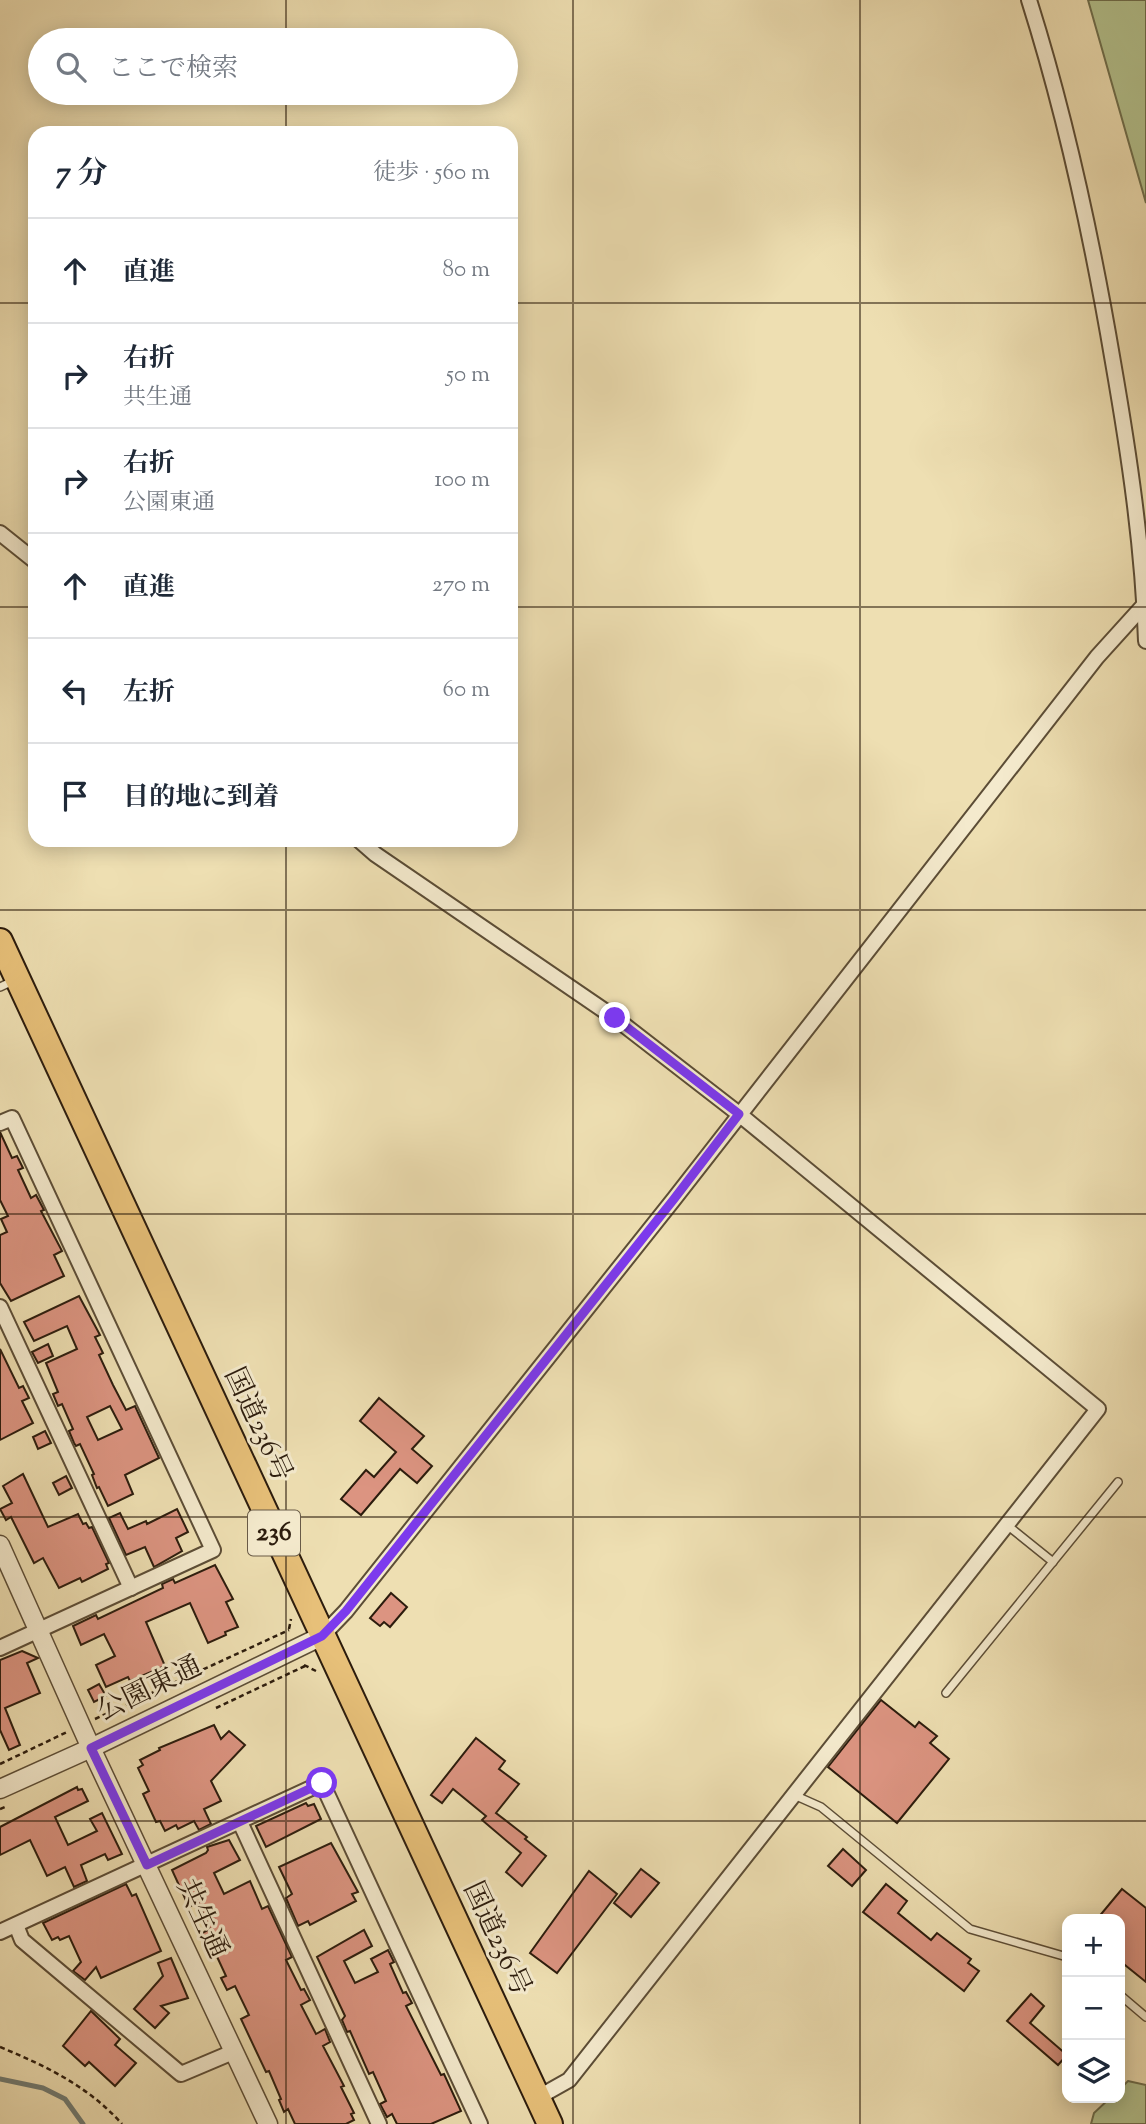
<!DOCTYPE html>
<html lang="ja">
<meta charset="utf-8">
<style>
:root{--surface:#fff;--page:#f2f2f3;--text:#1f2937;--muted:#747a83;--line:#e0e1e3}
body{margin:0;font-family:"Sorts Mill Goudy","Noto Serif JP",serif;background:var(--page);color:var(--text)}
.controls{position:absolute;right:21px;bottom:21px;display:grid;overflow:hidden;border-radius:14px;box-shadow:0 4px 18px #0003}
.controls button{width:63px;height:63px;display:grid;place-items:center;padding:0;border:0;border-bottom:2px solid var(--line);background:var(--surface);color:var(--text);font:35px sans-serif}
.stop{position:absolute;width:21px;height:21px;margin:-16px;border:5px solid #7c3aed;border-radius:50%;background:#fff}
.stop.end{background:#7c3aed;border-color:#fff;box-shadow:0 2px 7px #0008}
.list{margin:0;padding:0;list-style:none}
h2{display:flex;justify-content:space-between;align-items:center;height:91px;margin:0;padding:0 28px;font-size:30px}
h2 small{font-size:23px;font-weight:400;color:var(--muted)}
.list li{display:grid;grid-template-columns:46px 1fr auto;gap:21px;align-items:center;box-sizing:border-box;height:105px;padding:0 28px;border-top:2px solid var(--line)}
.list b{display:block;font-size:26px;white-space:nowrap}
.list p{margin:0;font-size:23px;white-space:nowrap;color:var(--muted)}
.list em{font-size:23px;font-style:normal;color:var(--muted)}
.icon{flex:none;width:38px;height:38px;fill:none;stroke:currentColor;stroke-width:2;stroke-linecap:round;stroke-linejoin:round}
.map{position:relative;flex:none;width:1146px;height:2124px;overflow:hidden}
.search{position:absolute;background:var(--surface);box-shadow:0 4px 18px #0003;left:28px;top:28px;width:490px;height:77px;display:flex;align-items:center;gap:18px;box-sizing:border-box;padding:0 24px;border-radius:38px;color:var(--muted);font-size:26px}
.panel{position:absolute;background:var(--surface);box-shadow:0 4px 18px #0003;left:28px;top:126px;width:490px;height:721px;border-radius:21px}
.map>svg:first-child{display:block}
</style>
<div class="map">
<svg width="1146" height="2124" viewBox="0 0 1146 2124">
<rect width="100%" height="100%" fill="#eedfb2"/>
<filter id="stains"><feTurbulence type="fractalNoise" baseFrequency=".00286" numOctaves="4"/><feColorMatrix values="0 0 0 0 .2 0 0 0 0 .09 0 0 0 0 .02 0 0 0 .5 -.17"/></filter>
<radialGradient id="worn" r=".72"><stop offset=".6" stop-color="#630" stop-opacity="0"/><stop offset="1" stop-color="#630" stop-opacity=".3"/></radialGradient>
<g fill="#b4c38f" stroke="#70704e" stroke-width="2">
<path d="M1088,0H1146V203Z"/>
<path d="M1128,2081L1146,2085V2124H1091L1094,2113L1110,2098H1120V2089Z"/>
</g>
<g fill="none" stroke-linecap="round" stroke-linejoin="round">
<path stroke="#707b73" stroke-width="5" d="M0,2079L43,2088L65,2099L83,2124"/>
</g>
<g fill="#dc9481" stroke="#2c1c0d" stroke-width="2" fill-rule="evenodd">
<path d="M0,1132L12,1158L17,1156L23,1168L18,1170L31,1198L36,1195L44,1210L41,1211L62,1251L54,1255L64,1276L11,1301L0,1283V1235L7,1232L1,1219L8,1216L0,1200Z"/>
<path d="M79,1296L100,1335L95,1337L103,1353L99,1355L113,1385L126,1410L135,1406L159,1458L125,1475L133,1494L108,1506L99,1487L97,1488L92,1475L94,1474L80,1444L76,1446L74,1443L69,1431L73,1429L62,1404L58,1406L53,1394L58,1392L46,1363L77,1349L67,1326L34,1341L24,1322ZM110,1406L122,1429L98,1440L87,1417Z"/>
<path d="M48,1344L53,1356L38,1363L32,1352Z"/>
<path d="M0,1349L19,1388L23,1386L29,1398L22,1401L33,1423L0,1440Z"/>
<path d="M379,1398L424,1436L412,1449L432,1466L417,1483L400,1469L361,1515L341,1499L366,1470L374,1477L396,1452L360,1421Z"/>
<path d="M45,1431L51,1443L38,1449L33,1437Z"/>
<path d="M23,1474L48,1527L78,1514L83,1524L86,1523L89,1528L92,1527L109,1563L106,1564L108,1569L82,1582L80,1578L59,1588L43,1558L34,1563L11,1517L6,1520L0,1509L12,1503L3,1486Z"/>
<path d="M66,1476L72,1488L59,1495L53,1483Z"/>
<path d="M177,1509L188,1532L176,1538L182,1551L154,1567L145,1547L126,1555L109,1518L120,1513L128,1529L146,1521L147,1524Z"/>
<path d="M215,1565L233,1599L226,1602L238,1627L225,1632L226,1635L208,1643L190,1603L146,1622L165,1666L130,1681L128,1677L106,1687L96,1665L115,1656L104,1634L81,1645L73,1626L96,1615L98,1619L163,1588L162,1584L173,1579L175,1583Z"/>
<path d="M391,1593L407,1607L390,1627L384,1622L380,1626L370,1618Z"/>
<path d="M22,1651L38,1658L27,1663L40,1693L5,1708L20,1745L9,1750L0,1730V1660Z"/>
<path d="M99,1684L106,1696L94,1702L88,1690Z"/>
<path d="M881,1700L915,1727L919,1722L937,1736L930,1743L949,1759L897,1823L828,1767Z"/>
<path d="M214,1725L221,1739L229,1731L245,1745L211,1781L221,1801L204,1809L211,1824L199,1830L194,1821L178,1829L176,1825L165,1831L160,1821L156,1822L143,1794L149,1791L138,1768L143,1765L140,1760L160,1750L159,1748Z"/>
<path d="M476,1738L505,1761L499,1769L519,1784L496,1813L527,1837L525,1839L546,1856L522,1886L506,1872L521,1853L482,1820L486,1816L453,1789L442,1803L431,1795Z"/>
<path d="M77,1787L78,1790L82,1789L88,1801L55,1817L68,1845L97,1831L90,1819L102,1813L122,1854L108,1860L105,1854L81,1865L87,1881L74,1887L65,1867L47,1876L30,1840L0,1855V1827Z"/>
<path d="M306,1803L308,1806L314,1804L321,1819L266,1847L256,1826Z"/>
<path d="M229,1840L240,1860L214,1873L224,1894L250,1881L262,1909L268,1906L292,1957L286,1960L301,1990L304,1989L310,2000L301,2005L316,2034L325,2029L330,2042L323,2046L344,2086L341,2087L354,2113L351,2114L354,2120L346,2124H295L288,2109L284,2112L279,2100L281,2099L269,2071L266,2072L241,2019L249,2015L235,1986L227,1990L221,1978L226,1976L212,1946L208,1947L202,1933L210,1929L198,1902L189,1907L172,1870L206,1853L208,1850L207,1847Z"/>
<path d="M331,1843L358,1892L352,1894L356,1901L310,1925L308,1921L298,1926L286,1898L292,1894L279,1867Z"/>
<path d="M843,1849L866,1870L852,1886L828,1866Z"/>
<path d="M641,1869L659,1883L631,1917L614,1903Z"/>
<path d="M589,1871L617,1894L557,1973L530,1953Z"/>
<path d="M126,1884L132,1896L136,1894L161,1951L101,1978L96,1967L85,1980L73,1971L81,1962L69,1936L60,1940L58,1937L52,1940L43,1923Z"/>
<path d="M886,1884L907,1901L898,1913L931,1940L937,1933L971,1959L968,1963L979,1971L964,1991L863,1912Z"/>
<path d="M1122,1889L1146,1908V1982L1120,1961V1919H1097Z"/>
<path d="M364,1930L372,1946L344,1961L355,1983L378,1972L371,1959L388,1950L394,1962L390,1964L403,1993L406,1992L412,2003L406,2006L441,2075L444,2074L461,2111L431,2124H397L392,2114L387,2117L380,2104L386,2101L373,2072L369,2074L350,2031L347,2032L342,2020L345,2016L317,1957Z"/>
<path d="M171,1958L188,1998L161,2006L169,2013L155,2028L134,2009L163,1976L158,1963Z"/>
<path d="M1031,1994L1044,2006L1030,2023L1067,2055L1058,2065L1007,2021Z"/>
<path d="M91,2011L120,2039L115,2045L136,2063L115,2086L89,2062L85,2066L63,2046Z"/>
</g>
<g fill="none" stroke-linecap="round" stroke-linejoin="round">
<g stroke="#5c4d36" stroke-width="10">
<g id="service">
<path d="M0,987L15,980"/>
<path d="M1007,1525L1053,1562"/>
<path d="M946,1693L1118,1482"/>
<path d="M794,1795L821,1807L970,1929L1067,1957"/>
<path d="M1120,1995L1146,2017"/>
</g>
</g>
<g stroke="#5c4d36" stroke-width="18">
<g id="minor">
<path d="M1029,0C1067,120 1092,238 1113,362C1129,454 1143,547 1146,641"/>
<path d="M0,533L35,561"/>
<path d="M359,840L375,854L615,1018L739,1114L1098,1409L569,2080L537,2098"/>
<path d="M0,1123L12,1118L213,1550L0,1648"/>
<path d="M0,1307L131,1588"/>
<path d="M322,1636L346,1611L674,1199L1097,657L1145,604"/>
<path d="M240,1822L379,2124"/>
<path d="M16,1925L22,1940L181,2074L233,2052"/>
<path d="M0,1932L322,1783L480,2124"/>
</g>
</g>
<g stroke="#5c4d36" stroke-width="21">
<g id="tertiary">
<path d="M0,1545L91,1748L268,2124"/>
<path d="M0,1789L91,1748L322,1636"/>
</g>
</g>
<g stroke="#2c1c0d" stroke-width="28">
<path id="trunk" d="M0,941L550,2124"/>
</g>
<g stroke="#2c1c0d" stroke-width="2.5" stroke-dasharray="5 3.5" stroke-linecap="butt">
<path d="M289,1629L291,1619"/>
<path d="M304,1665L316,1671"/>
<path d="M216,1708L305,1666"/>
<path d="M95,1719L289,1630"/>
<path d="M0,1764L67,1732"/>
<path d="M0,1809L7,1806"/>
<path d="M0,2047C46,2066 88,2086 122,2124"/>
</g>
<use href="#service" stroke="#f4eacd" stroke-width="7"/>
<use href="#minor" stroke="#f4eacd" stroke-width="14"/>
<use href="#tertiary" stroke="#f4eacd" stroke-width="18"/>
<use href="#trunk" stroke="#e7c079" stroke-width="24"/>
</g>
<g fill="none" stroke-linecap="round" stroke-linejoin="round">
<path stroke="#7c3aed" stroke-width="9" d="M322,1783L147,1865L91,1748L322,1636L346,1611L674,1199L739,1114L615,1018"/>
</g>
<path fill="none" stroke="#2c1c0d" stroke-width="2" stroke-opacity="0.55" d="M286,0V40M573,0V2124M860,0V2124M286,93V133M0,303H35M511,303H1146M0,607H35M511,607H1146M286,840V2124M0,910H1146M0,1214H1146M0,1517H1146M0,1821H1146"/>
<g text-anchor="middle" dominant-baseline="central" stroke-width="6" stroke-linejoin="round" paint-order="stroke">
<rect fill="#f4eacd" stroke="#685a47" stroke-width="2" x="248" y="1510.5" width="52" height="45" rx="5"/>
<g font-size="26" font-weight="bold" fill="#2c1c0d">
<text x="274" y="1533">236</text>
</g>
<g font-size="28" fill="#2c1c0d" stroke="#f4eacd">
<text transform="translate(257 1425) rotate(65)">国道236号</text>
<text transform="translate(150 1690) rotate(-26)">公園東通</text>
<text transform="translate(201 1919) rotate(65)">共生通</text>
<text transform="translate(496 1939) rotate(65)">国道236号</text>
</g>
</g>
<rect width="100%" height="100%" filter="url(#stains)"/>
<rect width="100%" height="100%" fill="url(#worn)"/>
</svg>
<div class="controls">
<button>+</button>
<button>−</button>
<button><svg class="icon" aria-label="layers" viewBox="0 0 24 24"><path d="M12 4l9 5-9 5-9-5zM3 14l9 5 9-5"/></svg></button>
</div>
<div class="stop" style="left:322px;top:1783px"></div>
<div class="stop end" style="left:615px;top:1018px"></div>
<div class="search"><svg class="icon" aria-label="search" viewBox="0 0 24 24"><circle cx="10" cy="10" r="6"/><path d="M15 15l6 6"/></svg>ここで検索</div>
<section class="panel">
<h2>7 分<small>徒歩 · 560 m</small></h2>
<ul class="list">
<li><svg class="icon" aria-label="ahead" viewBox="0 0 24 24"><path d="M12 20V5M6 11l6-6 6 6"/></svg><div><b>直進</b></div><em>80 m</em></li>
<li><svg class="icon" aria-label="right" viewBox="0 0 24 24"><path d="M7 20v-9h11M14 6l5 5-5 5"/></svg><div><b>右折</b><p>共生通</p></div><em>50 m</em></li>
<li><svg class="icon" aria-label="right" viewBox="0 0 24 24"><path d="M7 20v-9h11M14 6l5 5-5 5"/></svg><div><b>右折</b><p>公園東通</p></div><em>100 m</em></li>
<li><svg class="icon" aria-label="ahead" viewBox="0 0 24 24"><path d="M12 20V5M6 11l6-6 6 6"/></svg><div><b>直進</b></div><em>270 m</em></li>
<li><svg class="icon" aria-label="left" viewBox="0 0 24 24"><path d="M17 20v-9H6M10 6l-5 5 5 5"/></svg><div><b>左折</b></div><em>60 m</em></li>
<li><svg class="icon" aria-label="arrive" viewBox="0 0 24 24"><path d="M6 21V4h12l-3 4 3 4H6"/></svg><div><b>目的地に到着</b></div></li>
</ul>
</section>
</div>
